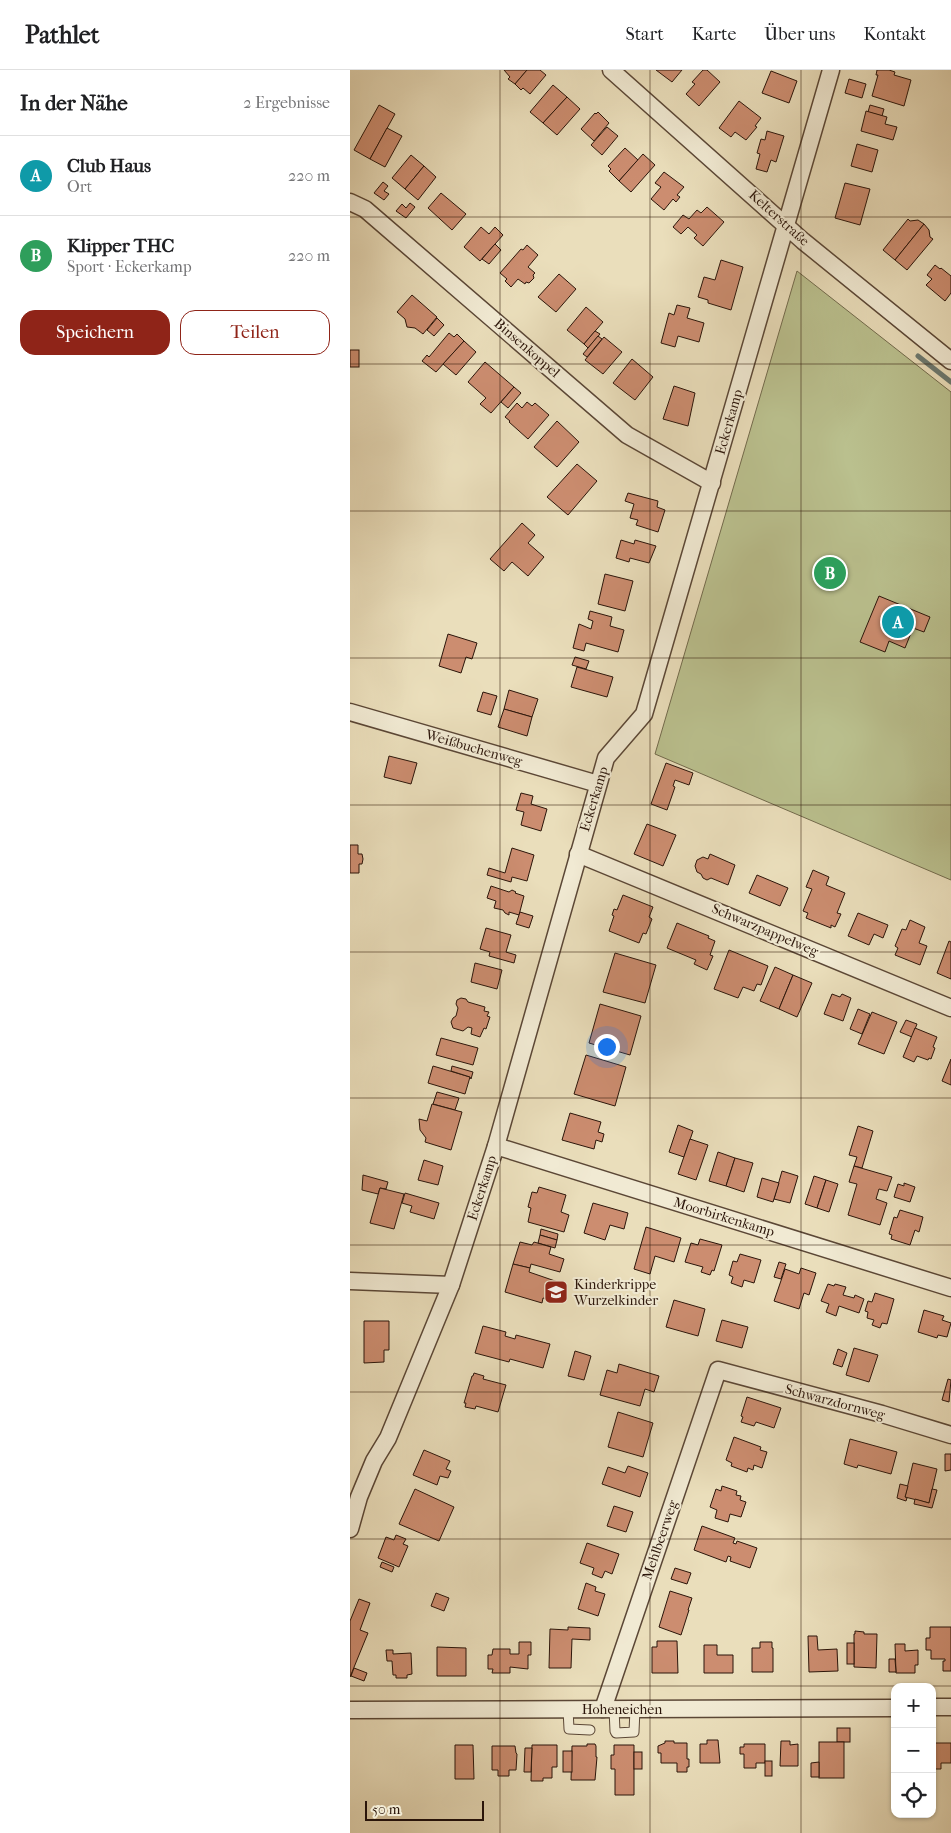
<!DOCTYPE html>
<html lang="de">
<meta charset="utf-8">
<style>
:root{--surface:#fff;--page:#f2f2f2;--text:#202124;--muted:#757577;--line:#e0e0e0;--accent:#8f2418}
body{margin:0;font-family:"IM FELL French Canon",serif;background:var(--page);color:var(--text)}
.controls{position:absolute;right:15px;bottom:15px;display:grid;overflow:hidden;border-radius:10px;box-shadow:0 1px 4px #0004}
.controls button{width:45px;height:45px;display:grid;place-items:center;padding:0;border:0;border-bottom:1px solid var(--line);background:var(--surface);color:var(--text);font:25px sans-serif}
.scale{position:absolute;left:15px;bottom:12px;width:119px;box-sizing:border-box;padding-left:5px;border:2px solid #2b150a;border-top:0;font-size:14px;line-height:18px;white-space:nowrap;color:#2b150a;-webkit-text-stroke:4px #f1ead3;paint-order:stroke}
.you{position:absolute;left:256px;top:976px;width:18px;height:18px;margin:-12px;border:4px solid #fff;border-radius:50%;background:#1a73e8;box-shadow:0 0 0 8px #1a73e833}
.badge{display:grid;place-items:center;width:32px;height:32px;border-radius:50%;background:var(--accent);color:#fff;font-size:16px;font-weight:700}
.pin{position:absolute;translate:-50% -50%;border:2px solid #fff;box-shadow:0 1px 5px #0006}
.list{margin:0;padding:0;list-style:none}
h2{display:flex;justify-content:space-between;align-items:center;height:65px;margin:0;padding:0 20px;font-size:21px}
h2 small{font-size:16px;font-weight:400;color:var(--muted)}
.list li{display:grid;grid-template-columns:32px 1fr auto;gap:15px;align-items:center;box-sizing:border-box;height:80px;padding:0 20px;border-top:1px solid var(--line)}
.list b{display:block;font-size:19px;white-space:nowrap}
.list p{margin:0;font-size:16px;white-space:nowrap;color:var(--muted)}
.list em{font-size:16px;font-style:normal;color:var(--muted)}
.actions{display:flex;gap:10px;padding:15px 20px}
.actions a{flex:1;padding:11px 0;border:1px solid var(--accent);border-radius:15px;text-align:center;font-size:18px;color:var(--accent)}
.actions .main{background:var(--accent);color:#fff}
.icon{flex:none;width:28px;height:28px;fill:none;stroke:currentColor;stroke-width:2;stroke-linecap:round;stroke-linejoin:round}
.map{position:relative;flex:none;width:601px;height:1763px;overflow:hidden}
header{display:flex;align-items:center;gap:30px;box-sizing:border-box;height:70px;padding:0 25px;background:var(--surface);border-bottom:1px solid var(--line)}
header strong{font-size:24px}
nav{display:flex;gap:28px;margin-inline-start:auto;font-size:18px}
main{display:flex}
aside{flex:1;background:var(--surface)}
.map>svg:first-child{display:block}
</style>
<header>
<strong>Pathlet</strong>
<nav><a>Start</a><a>Karte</a><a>Über uns</a><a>Kontakt</a></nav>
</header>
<main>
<aside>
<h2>In der Nähe<small>2 Ergebnisse</small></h2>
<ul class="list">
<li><span class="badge" style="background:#0f9aa8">A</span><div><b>Club Haus</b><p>Ort</p></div><em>220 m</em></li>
<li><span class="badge" style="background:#2e9e5b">B</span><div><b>Klipper THC</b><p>Sport · Eckerkamp</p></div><em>220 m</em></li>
</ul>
<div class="actions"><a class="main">Speichern</a><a>Teilen</a></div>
</aside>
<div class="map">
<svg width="601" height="1763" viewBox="0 0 601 1763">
<rect width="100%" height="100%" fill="#eadebb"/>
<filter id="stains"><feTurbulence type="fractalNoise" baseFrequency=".004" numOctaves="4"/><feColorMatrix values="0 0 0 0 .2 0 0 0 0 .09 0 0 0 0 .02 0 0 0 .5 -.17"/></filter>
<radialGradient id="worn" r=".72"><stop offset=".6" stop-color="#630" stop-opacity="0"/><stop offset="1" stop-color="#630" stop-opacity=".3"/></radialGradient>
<path fill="#bac08e" stroke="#726a4c" d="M447,201L601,322V810L305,684Z"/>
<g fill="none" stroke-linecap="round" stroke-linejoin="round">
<path stroke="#6c7970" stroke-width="5" d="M568,286L601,312"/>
</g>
<g fill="#cc8d70" stroke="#2b150a">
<path d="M154,0H177L165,14L158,9L160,7Z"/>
<path d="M177,0H190L196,5L180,24L173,18L171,20L165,14Z"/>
<path d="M306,0H332L322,12Z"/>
<path d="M353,0H357L370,12L349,36L336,24L345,14L342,12Z"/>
<path d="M527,0H539L545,2L544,5L561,10L554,36L522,26L528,5H526Z"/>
<path d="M421,1L447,11L439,33L412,23Z"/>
<path d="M499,9L516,14L512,28L495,23Z"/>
<path d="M203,15L217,27L193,53L180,42Z"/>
<path d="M217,27L230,39L207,65L193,53Z"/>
<path d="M389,31L411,48L405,56L407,57L396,70L385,62L381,67L369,58Z"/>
<path d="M29,35L45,44L20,89L4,80Z"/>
<path d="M520,35L534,39L532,46L518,42Z"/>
<path d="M516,41L537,47L535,54L547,57L543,70L511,61Z"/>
<path d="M248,42L259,53L244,71L231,59L245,43L246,44Z"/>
<path d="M257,57L268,66L252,85L241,75Z"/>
<path d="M37,58L52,66L35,97L20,89Z"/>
<path d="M417,61L434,66L426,92L421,90L417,102L406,99L410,84L407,83L411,69L415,70Z"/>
<path d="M507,74L528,80L522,102L501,96Z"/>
<path d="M275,78L288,90L269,111L259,101L261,99L258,96Z"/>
<path d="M293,84L305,95L281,122L269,111Z"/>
<path d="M61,85L74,96L55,119L42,108Z"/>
<path d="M74,96L86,107L68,130L55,119Z"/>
<path d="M314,102L334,117L327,125L330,127L326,132L323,129L314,140L301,129L311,117L305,113Z"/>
<path d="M33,112L38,116L34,121L39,124L34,130L24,123Z"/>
<path d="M495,113L520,119L510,155L485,148Z"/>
<path d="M91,123L116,144L102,160L78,138Z"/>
<path d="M60,133L65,137L56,148L46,141L52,134L56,138Z"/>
<path d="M357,137L374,152L353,176L344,168L347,165L338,157L331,164L323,157L333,145L339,149L347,140L351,143Z"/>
<path d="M558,149L560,151L568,150L574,154L545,190L533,180Z"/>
<path d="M574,154L579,160L580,167L583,169L557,200L545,190Z"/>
<path d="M131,157L139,164L145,157L153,165L130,191L114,177Z"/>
<path d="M145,174L151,180L139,194L132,189Z"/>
<path d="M177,175L188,185L178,197L185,203L183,205L184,208L179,213L176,212L175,214L168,209L161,217L155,211L157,209L150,203L171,179L173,180Z"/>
<path d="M371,190L393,197L381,240L358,233V230L348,227L354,207L365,210Z"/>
<path d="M585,195L590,199L591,198L601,206V223L595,231L576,215L582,209L577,205Z"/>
<path d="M209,204L226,219L206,242L188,227Z"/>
<path d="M62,225L87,247L73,264L65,258L57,257L55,249L47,242Z"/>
<path d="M327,235L340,238L337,248L354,253L349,272L328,266L325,277L311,273L319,243L324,245Z"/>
<path d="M236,237L253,252L234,274L217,260Z"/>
<path d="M87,248L94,255L84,266L77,260Z"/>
<path d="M245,261L250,264L238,278L234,274Z"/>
<path d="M99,263L104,267L107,264L114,271L86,302L72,291L77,285L79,287Z"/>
<path d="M248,266L252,269L237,287L233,284Z"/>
<path d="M254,267L272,282L253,304L235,290Z"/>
<path d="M114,271L126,282L106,305L93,294Z"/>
<rect x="0" y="280" width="9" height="17"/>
<path d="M282,289L303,307L285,330L263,313Z"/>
<path d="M135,292L164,317L141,343L130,334L136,328L118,312Z"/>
<path d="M324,316L345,323L338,356L313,349Z"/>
<path d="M164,317L171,323L158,338L151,332Z"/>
<path d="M177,332L182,336L185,333L199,345L178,369L159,352L160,351L155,347L167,333L172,338Z"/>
<path d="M207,351L229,372L207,397L184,377Z"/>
<path d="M227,394L247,411L218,445L197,427Z"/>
<path d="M278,423L308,431L307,437L315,440L308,462L286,455L288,450L280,448L284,434L275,431Z"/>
<path d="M172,453L185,465L178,473L194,487L178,506L162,492L154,501L140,489Z"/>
<path d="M271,470L284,474L285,470L306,476L299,493L280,488L279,492L266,488Z"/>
<path d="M255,504L283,511L275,541L248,534Z"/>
<path d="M529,526L580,547L574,562L563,558L555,578L539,571L535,582L510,572Z"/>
<path d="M240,541L262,547L260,556L274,560L268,582L236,573L234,581L223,578L229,554L241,559L243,551L238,549Z"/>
<path d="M98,564L127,573L122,589L116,587L111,603L89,596Z"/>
<path d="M225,587L239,591L236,599L222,595Z"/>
<path d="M227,597L263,607L257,627L221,617Z"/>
<path d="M159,620L188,629L182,647L154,639Z"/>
<path d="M133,622L147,626L141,645L127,641Z"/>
<path d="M154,639L182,647L177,666L148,657Z"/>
<path d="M39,686L67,693L61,714L34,707Z"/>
<path d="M316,693L343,703L339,715L325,710L323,716L325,717L317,740L301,734Z"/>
<path d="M171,723L183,726L181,734L197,739L191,761L171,755L174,742L166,740Z"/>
<path d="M297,754L326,765L313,796L284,784Z"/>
<path d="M0,775H8V784H12L13,789L12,794H9V803H0Z"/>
<path d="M162,778L184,785L177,811L162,807L161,812L137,805L139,798L155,803Z"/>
<path d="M360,784L385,795L378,815L361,808L357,810L353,808L351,804L347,802L345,796L347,790L353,787L358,789Z"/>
<path d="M463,800L479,807L476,815L495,823L487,843L491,844L485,857L481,855V858L456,848L458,843L453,841L462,819L456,817Z"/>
<path d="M407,805L438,818L430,836L399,823Z"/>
<path d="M141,816L159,822L162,820L166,822L165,823L174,826L169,845L159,842V845L155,843L153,840L144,838L146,831L137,828Z"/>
<path d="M273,825L303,837L299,847L302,849L296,864L293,863L289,873L259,861L264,846L262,845L264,839L267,840Z"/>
<path d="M170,842L183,846L179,858L166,854Z"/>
<path d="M508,843L538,855L533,868L524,864L519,875L498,866Z"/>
<path d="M560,850L575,857L569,873L577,876L570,895L545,885L548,878L545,876L552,859L556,860Z"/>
<path d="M327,853L359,866L358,868L365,871L360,885L363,886L357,900L344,894L346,890L317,878Z"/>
<path d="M136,858L161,865L156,882L166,885L164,893L139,886L140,882L130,879Z"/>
<path d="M599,871L601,872V909L587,903Z"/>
<path d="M379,880L418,896L411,915L407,914L404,921L393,917L388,928L364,919Z"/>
<path d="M265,883L306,895L295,933L253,922Z"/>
<path d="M125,893L152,900L147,919L121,912Z"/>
<path d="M425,897L443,905L429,939L410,931Z"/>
<path d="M443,905L462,913L447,947L429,939Z"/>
<path d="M482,924L490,927L492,924L501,928L493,951L474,944Z"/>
<path d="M111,928L116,929L118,932L135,937L134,941L139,942L137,946L140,947L136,959L134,958L130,967L121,964L122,958L118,957L113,961L103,958L101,952L103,948L106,946L108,938L106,934L107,930Z"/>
<path d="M250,934L291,946L280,985L239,973Z"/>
<path d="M508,939L520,944L512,964L500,959Z"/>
<path d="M522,942L547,952L534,984L508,974Z"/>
<path d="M556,950L567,954L562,967L550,962Z"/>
<path d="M565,958L587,967L583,977L585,978L581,989L579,988L578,990L567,986L564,992L553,987Z"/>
<path d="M91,968L128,978L123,995L86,985Z"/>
<path d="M236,985L276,997L265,1036L224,1024Z"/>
<path d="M601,989V1015L592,1011Z"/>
<path d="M83,996L120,1007L115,1024L78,1013Z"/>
<path d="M102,996L123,1002L121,1009L120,1007L101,1001Z"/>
<path d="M87,1022L109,1028L105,1040L83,1034Z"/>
<path d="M82,1034L112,1042L101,1080L75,1072L76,1068L70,1060L69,1049L77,1051Z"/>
<path d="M220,1043L251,1052L248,1062L254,1064L252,1072L246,1070L244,1079L212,1070Z"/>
<path d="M328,1055L343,1061L334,1087L319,1082Z"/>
<path d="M508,1056L523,1061L512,1098L504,1096L507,1087L499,1085Z"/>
<path d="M340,1069L358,1075L346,1110L328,1104Z"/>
<path d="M368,1082L385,1088L376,1116L359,1111Z"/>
<path d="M385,1088L403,1093L394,1122L376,1116Z"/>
<path d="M74,1090L93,1096L88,1115L68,1110Z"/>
<path d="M504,1096L542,1107L537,1121L529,1119L526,1129L537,1133L530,1155L498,1145L507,1114L499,1112Z"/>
<path d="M432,1101L448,1106L440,1133L424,1129Z"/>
<path d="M13,1105L38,1112L36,1119L30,1118L28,1124L12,1120Z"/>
<path d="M464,1106L476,1110L467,1138L455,1134Z"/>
<path d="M412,1108L429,1113L423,1132L407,1127Z"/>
<path d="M476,1110L488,1114L479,1142L467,1138Z"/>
<path d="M554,1113L565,1117L560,1132L544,1127L548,1114L554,1116Z"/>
<path d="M189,1117L216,1125L211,1142L219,1145L214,1162L178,1152L181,1138L178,1137L182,1122L187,1123Z"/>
<path d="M30,1118L54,1124L44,1159L20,1153Z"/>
<path d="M55,1123L89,1133L84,1149L60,1142L62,1136L52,1133Z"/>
<path d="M243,1133L278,1143L274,1159L260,1155L255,1170L234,1163Z"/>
<path d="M550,1140L573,1147L569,1162L565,1160L560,1175L541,1169L542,1165L539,1164L544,1147L547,1148Z"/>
<path d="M296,1157L331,1168L324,1192L305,1186L300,1204L284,1199Z"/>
<path d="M191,1159L208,1164L207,1170L190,1165Z"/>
<path d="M190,1165L207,1170L205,1178L188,1173Z"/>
<path d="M350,1169L372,1175L364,1201L362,1200L360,1205L351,1202L353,1197L335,1192L341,1173L348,1175Z"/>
<path d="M170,1172L182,1175L184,1172L201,1177L199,1184L214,1189L210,1202L181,1194L180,1198L163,1194Z"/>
<path d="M390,1184L411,1190L404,1213L394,1210L392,1217L381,1213L383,1207L379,1205L383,1191L387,1192Z"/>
<path d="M429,1192L436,1194L431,1209L424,1207Z"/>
<path d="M163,1194L180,1198L179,1202L211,1213L206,1231L193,1228L192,1233L155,1222Z"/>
<path d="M451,1198L466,1203L459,1225L454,1223L449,1239L424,1231L435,1199L449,1204Z"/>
<path d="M478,1214L484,1216L485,1214L496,1217L493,1225L504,1228L505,1225L514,1229L509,1243L489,1236L486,1246L476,1242L479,1234L471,1231Z"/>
<path d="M525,1223L544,1229L537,1254L532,1253L530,1258L522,1255L524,1250L517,1248L518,1242L515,1241L518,1231L522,1232Z"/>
<path d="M324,1230L355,1239L348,1266L316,1257Z"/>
<path d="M574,1240L594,1246L592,1250L601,1253L597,1267L588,1265L587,1268L568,1262Z"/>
<path d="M372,1250L398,1257L392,1278L366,1271Z"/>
<path d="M14,1251H39V1280H34V1292L14,1293Z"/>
<path d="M133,1256L156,1262L155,1266L165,1269L166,1265L200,1274L193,1298L160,1289L159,1292L125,1283Z"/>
<path d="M504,1278L528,1285L519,1312L496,1305Z"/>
<path d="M488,1279L497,1283L492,1297L483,1294Z"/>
<path d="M225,1281L241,1286L234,1310L218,1306Z"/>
<path d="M269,1294L309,1306L304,1322L295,1319L290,1336L250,1325L257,1300L267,1303Z"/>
<path d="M124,1303L134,1306L133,1309L156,1315L148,1342L126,1336L125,1339L115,1337L116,1333H114L122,1306H123Z"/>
<path d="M598,1309L601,1310L599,1332L592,1330Z"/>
<path d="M397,1327L431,1338L424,1358L406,1352L404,1356L391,1352L393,1347L391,1346Z"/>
<path d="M268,1342L303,1353L293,1387L258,1377Z"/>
<path d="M384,1367L411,1377L410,1380L417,1382L412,1398L404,1395L403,1400L398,1398L397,1402L381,1396L382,1393L376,1390Z"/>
<path d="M500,1369L547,1382L541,1404L508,1395L507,1398L494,1394Z"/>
<path d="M74,1380L100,1391L96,1399L101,1401L98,1408L90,1406L87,1415L63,1405Z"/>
<path d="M595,1384H601V1400L595,1401Z"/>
<path d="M563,1393L587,1399L579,1433L555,1427Z"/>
<path d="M278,1396L298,1403L290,1427L252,1414L258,1397L275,1403Z"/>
<path d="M550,1414L558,1416L555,1427L557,1428L556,1431L547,1428Z"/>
<path d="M372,1416L387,1421L386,1425L391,1426L390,1430L396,1432L391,1447L380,1444L378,1452L365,1448L367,1440L360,1437L366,1419L371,1421Z"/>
<path d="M65,1419L104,1437L89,1471L49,1454Z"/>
<path d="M582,1419L587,1420L582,1438L564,1434L565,1429L579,1433Z"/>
<path d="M264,1436L283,1442L276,1462L257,1456Z"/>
<path d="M352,1456L385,1468L383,1473L386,1474L387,1471L407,1478L400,1498L380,1491L381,1487L378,1486L376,1492L344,1480Z"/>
<path d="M46,1465L56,1469L53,1474L58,1476L49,1497L28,1488L36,1467L44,1470Z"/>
<path d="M237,1473L269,1484L262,1504L255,1501L252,1508L242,1504L244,1498L230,1493Z"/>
<path d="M32,1492L44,1497L42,1502L30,1497Z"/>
<path d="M325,1498L341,1503L337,1514L321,1509Z"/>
<path d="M236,1513L246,1517L245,1521L255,1524L248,1546L228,1539Z"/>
<path d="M320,1521L342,1528L338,1540H339L331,1565L309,1557Z"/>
<path d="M86,1523L99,1528L94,1541L81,1536Z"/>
<path d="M9,1529L20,1533L10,1560L18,1563L0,1607V1551Z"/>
<path d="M218,1557L240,1558V1570L222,1569L221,1598H199L200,1559L218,1560Z"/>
<path d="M580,1557H601V1601H593V1591H595V1589H581V1580H576V1568H580Z"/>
<path d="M505,1561L514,1562V1564H527L526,1598L504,1597V1564H505Z"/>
<path d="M458,1566H467L468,1580L487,1579L488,1601L459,1602Z"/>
<path d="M307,1571H327L328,1603H302V1577H307Z"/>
<path d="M169,1572H181V1585H178V1599L160,1597V1603H142L143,1599H138V1585H142L143,1579H160V1584H169Z"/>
<path d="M410,1572H422V1578H423V1602H402V1578H410Z"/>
<rect x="497" y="1573" width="7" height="21"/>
<path d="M545,1574H555V1581L568,1580V1595H565V1603H546Z"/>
<path d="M354,1575H367V1585H383V1603H354Z"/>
<path d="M87,1577L116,1578V1606H87Z"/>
<path d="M36,1580H43V1584L61,1583L62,1604L57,1605V1608H46V1605H43L42,1591H37Z"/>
<path d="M539,1589H545L546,1602H539Z"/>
<path d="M4,1598L17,1603L14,1611L1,1606Z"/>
<rect x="487" y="1658" width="13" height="14"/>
<path d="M357,1670H368L370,1693H350V1674H357Z"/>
<path d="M315,1671H324V1673H337V1689H339V1697H337V1702H327V1693H311V1683H308V1676L315,1673Z"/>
<path d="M431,1671H440V1675L448,1674V1696H430Z"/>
<rect x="469" y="1672" width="25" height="36"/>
<path d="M582,1673H601V1693H591V1699H582Z"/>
<path d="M237,1674H245L246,1676V1687H247L245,1710H221L222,1676H237Z"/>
<path d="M394,1674H415V1693H406V1698H394V1684H390V1677H394Z"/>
<path d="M105,1675H123L124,1709H105Z"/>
<path d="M182,1675H207V1697H202V1708H193V1711H181Z"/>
<path d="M264,1675H284V1725H265V1699H261V1685H264Z"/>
<path d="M142,1676H165L166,1683L167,1684L166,1700H159V1706H148V1700H142Z"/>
<path d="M175,1678H182L181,1702H174Z"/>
<rect x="213" y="1681" width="9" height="21"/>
<rect x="284" y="1682" width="8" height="17"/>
<rect x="415" y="1691" width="7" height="15"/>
<path d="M469,1692V1707H461V1693Z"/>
</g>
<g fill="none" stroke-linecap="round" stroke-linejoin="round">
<g stroke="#5b4736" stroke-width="11">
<g id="lane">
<path d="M218,1639L219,1659L240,1660"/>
<path d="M264,1639L265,1661L266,1663L284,1662L285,1639"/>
</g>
</g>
<g stroke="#5b4736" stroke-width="19">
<g id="street">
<path d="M261,0L453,171L601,291"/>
<path d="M0,132L15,139L277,365L362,413"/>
<path d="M0,642L248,714"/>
<path d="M228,784L601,938"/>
<path d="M146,1076L601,1218"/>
<path d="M0,1211L101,1215"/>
<path d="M0,1459L9,1427L24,1391L38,1368L101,1215L146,1076L256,688L294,644L481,0"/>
<path d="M582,1637H601"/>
<path d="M253,1639L368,1300L532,1344L601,1365"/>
<path d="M0,1640L545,1638"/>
</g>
</g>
<use href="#lane" stroke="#f1ead3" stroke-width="9"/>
<use href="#street" stroke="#f1ead3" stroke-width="16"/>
</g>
<path fill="none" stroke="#2b150a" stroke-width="1" stroke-opacity="0.55" d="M150,0V1763M300,0V1763M451,0V1763M0,147H601M0,294H601M0,441H601M0,588H601M0,735H601M0,882H601M0,1028H601M0,1175H601M0,1322H601M0,1469H601M0,1616H601"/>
<defs>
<g id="school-square" transform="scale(1.25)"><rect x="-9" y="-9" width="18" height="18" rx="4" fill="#8f2418" stroke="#f1ead3"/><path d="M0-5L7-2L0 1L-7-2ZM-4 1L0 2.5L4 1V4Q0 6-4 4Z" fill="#fff"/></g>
</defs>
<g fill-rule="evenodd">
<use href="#school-square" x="206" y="1222"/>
</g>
<g text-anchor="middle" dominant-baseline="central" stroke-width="4" stroke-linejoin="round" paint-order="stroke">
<g font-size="14" fill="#2b150a" stroke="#f1ead3">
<text transform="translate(429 148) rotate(42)">Kelterstraße</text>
<text transform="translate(177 278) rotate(41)">Binsenkoppel</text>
<text transform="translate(379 352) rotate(-74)">Eckerkamp</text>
<text transform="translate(124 678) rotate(16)">Weißbuchenweg</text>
<text transform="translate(244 729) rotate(-73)">Eckerkamp</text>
<text transform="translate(415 860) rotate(23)">Schwarzpappelweg</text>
<text transform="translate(132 1118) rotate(-72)">Eckerkamp</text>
<text transform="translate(374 1147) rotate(17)">Moorbirkenkamp</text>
<text transform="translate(485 1332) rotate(15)">Schwarzdornweg</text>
<text transform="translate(310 1470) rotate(-71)">Mehlbeerweg</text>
<text x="272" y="1639">Hoheneichen</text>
</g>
<g font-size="14" fill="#2b150a" stroke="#f1ead3" text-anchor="start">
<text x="224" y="1214">Kinderkrippe<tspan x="224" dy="16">Wurzelkinder</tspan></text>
</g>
</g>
<rect width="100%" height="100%" filter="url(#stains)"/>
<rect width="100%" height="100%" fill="url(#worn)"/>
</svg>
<div class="controls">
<button>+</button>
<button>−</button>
<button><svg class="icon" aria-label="locate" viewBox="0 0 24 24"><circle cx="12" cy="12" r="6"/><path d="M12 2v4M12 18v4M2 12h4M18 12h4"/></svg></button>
</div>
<div class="scale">50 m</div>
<div class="you"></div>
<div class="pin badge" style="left:548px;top:552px;background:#0f9aa8">A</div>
<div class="pin badge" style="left:480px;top:503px;background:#2e9e5b">B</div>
</div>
</main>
